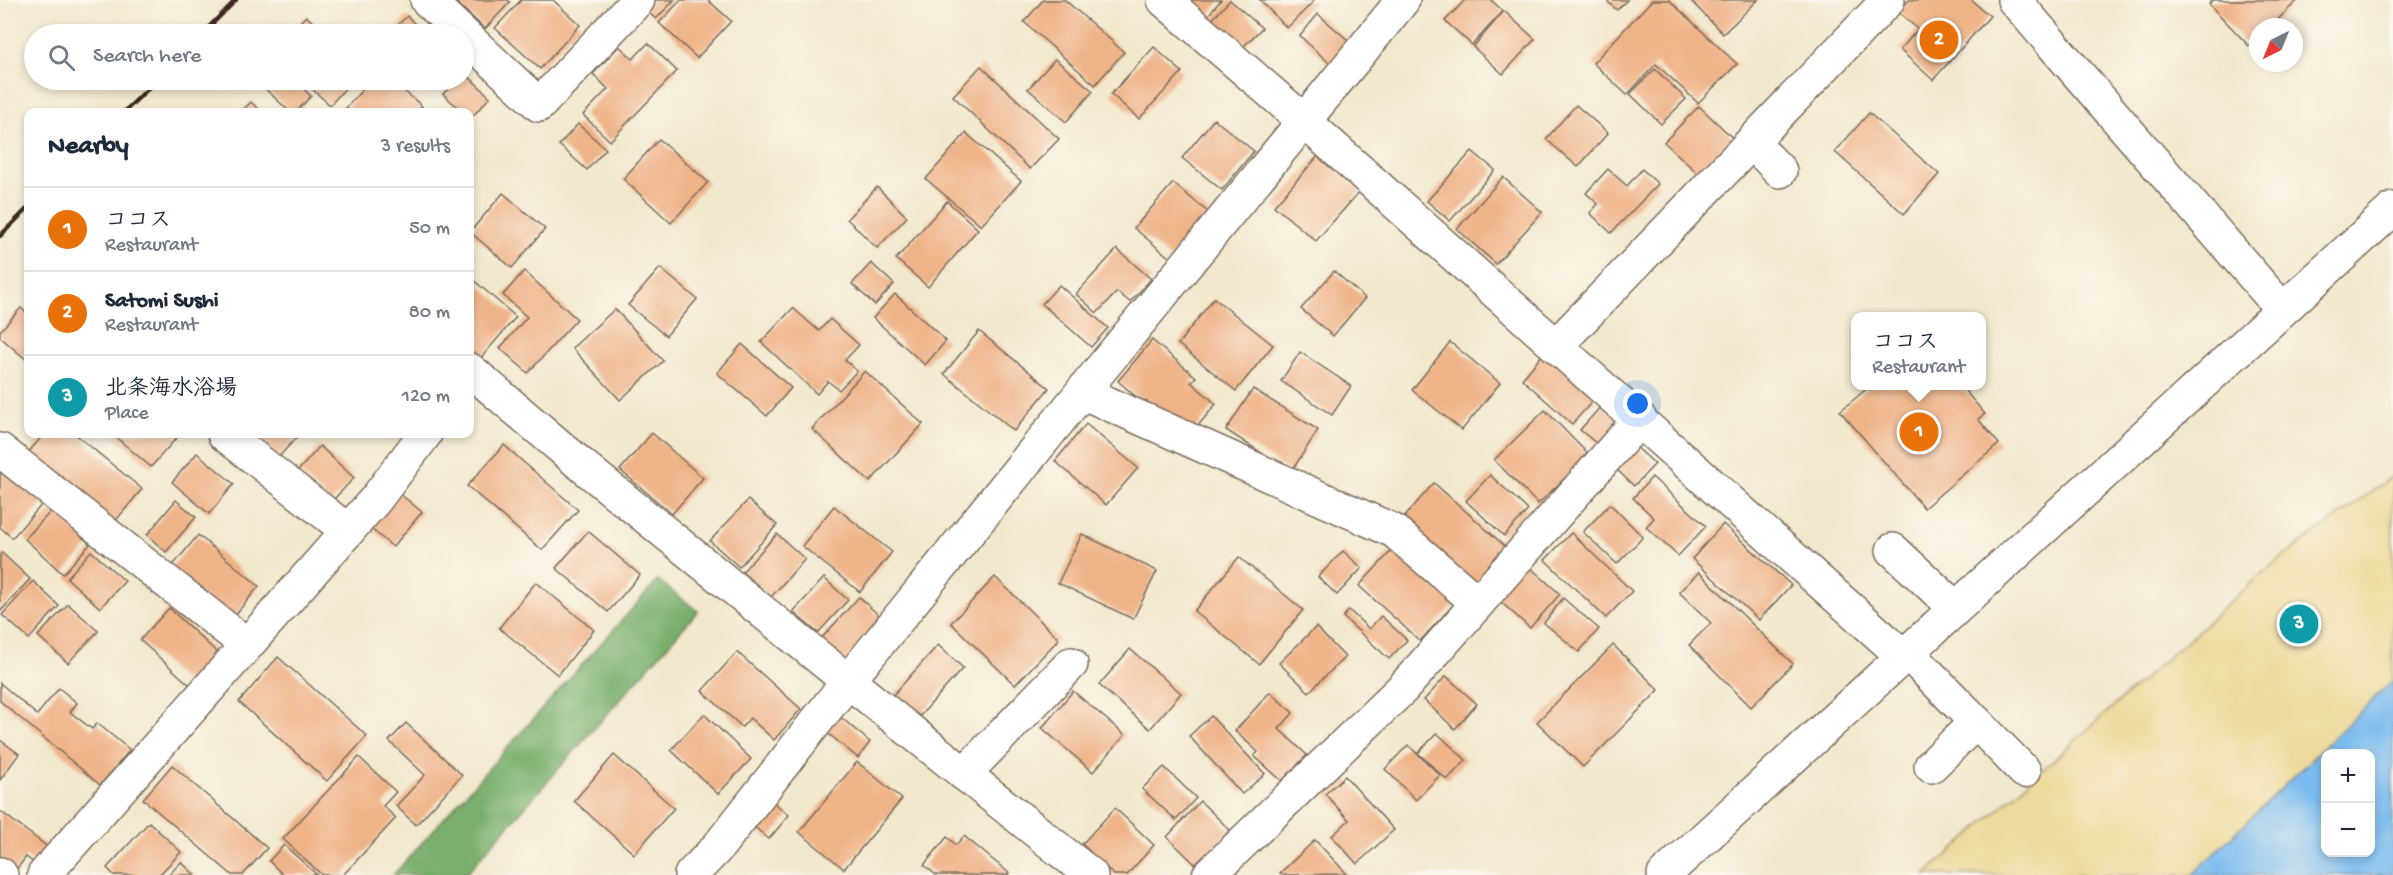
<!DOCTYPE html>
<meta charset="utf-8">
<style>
:root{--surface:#fff;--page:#f2f2f3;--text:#1f2937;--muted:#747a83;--line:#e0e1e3;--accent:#0b8043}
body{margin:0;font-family:"Gochi Hand","Klee One",sans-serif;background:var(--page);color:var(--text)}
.controls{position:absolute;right:18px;bottom:18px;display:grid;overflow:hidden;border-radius:12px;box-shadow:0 3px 9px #0003}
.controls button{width:54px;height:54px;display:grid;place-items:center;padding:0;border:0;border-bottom:2px solid var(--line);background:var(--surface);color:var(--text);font:30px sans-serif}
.compass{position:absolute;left:2249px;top:18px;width:54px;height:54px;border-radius:50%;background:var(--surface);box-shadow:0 3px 9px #0003;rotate:223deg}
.you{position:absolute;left:1638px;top:404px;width:21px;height:21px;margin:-15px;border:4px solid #fff;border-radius:50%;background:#1a73e8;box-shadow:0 0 0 9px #1a73e833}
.badge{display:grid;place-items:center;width:39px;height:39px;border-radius:50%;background:var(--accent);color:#fff;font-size:20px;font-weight:700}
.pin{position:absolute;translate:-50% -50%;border:3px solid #fff;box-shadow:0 2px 6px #0006}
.popup{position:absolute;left:1851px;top:312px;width:135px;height:78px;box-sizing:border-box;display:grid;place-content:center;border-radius:12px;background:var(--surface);filter:drop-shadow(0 2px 4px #0005);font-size:20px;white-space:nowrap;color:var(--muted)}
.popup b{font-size:22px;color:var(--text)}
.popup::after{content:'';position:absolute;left:50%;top:100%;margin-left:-12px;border:12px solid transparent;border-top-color:var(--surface)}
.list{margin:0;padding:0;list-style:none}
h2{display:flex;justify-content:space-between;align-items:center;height:78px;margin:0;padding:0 24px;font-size:26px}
h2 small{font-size:20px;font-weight:400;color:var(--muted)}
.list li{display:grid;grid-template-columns:39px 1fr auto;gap:18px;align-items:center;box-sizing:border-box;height:84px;padding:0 24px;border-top:2px solid var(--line)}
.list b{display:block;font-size:22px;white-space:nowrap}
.list p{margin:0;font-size:20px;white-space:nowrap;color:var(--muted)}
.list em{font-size:20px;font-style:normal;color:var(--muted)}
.icon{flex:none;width:33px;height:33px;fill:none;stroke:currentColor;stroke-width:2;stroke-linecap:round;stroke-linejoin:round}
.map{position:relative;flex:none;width:2393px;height:875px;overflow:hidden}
.search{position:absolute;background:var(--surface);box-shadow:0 3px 9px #0003;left:24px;top:24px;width:450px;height:66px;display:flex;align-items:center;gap:15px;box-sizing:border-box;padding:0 21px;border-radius:33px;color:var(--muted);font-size:22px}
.panel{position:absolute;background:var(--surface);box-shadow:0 3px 9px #0003;left:24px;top:108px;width:450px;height:330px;border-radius:12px}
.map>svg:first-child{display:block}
</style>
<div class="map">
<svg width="2393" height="875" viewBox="0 0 2393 875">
<rect width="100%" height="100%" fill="#fbf7ec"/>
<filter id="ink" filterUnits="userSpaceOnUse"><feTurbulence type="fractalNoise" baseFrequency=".0167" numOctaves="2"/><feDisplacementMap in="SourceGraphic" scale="12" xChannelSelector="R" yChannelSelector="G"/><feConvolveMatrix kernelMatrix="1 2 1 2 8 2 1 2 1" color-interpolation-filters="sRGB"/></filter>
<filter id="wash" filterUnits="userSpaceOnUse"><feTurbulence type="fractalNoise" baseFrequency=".008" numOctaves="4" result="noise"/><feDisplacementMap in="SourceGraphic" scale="24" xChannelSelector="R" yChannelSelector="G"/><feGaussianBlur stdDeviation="1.35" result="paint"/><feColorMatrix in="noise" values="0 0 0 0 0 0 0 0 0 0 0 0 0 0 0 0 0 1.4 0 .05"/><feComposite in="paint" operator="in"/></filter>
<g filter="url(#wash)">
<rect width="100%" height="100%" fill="#f2e8ce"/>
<path fill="#79af6c" stroke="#5a6c45" stroke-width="1.5" d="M658,580L698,611L465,875H393Z"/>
<path fill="#eeda9e" stroke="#94825e" stroke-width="1.5" d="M2393,476V680L2193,875H1925L2268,568Z"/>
<path fill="#7abbef" stroke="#5a7286" stroke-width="1.5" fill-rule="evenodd" d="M2393,680V875H2192ZM2326,754H2370V852H2326Z"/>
<g id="blocks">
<g fill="#efb388">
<path d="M457,0H508L510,2L485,29L456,2Z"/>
<path d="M521,0H553L580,25L540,69L495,28Z"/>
<path d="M654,0H674L656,19L645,10Z"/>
<path d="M681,0H708L731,21L697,58L659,23Z"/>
<path d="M1043,0H1065L1124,52L1095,85L1024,22Z"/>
<path d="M1178,0H1221L1203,21Z"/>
<path d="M1230,0L1262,28L1239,51L1209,23Z"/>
<path d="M1260,0H1313L1314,1L1287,28Z"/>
<path d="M1465,0H1491L1503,11L1472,45L1445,21Z"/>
<path d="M1606,0H1627L1617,10Z"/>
<path d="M1652,0H1669L1737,64L1698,103L1656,64L1627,95L1593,63Z"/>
<path d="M1690,0H1758L1723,34Z"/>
<path d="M1909,0H1971L1990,16L1933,80L1900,50L1918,29L1898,12Z"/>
<path d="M2213,0H2298L2270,27H2258V38L2249,46L2209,4Z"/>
<path d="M1504,11L1535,39L1503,74L1473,47Z"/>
<path d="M1318,14L1349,41L1329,63L1300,36Z"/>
<path d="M306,16L326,34H288Z"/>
<path d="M407,16L419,28L412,34H389Z"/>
<path d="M648,43L677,71L610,141L583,115L608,89L593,74L619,46L633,59Z"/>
<path d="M1154,47L1182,72L1139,119L1111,94Z"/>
<path d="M1055,59L1093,91L1066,122L1028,89Z"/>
<path d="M981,66L1059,139L1030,169L953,96Z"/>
<path d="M1655,69L1686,99L1661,124L1630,94Z"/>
<path d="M464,72L490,97L470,119V112H463L443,94L457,80H464Z"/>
<path d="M256,80H294L311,96L296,112H290Z"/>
<path d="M302,80H353L330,105Z"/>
<path d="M371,80H391L422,106L416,112H351L346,108Z"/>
<path d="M251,102L262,112H241Z"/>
<path d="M1576,105L1608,133L1578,167L1546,139Z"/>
<path d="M1699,106L1737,142L1703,178L1664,142Z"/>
<path d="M1869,113L1939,174L1904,214L1835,152Z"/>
<path d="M1214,119L1254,151L1222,190L1182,158Z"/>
<path d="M578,124L606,149L587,170L559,145Z"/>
<path d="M966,133L1021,181L981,226L926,179Z"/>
<path d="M659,139L708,182L671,223L623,179Z"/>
<path d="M1472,151L1495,170L1450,221L1427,201Z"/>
<path d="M1319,155L1360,191L1316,241L1274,206Z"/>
<path d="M1608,169L1627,186L1642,169L1658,184L1611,233L1590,213L1598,204L1586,193Z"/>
<path d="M1503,177L1542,212L1496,264L1457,229Z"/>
<path d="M1173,183L1209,213L1170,258L1134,228Z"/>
<path d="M877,187L907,217L877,248L847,219Z"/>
<path d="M503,193L545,229L512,268L470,232Z"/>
<path d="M947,201L978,229L928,287L896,259Z"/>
<path d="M1117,249L1151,279L1130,302L1117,292L1097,313L1076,294Z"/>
<path d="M871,263L894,284L875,305L852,284Z"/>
<path d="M660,268L697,299L666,336L628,305Z"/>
<path d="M524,271L577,319L528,373L500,348L527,317L503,295Z"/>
<path d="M1334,271L1365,298L1333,336L1301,309Z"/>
<path d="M470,277L516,317L480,359L470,350Z"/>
<path d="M1059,285L1108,328L1091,347L1042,304Z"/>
<path d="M895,294L946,341L925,365L873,318Z"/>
<path d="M1214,298L1273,345L1236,391L1178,344Z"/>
<path d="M21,308L28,314V361L0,337V331Z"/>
<path d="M793,308L819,331L830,319L859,345L845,360L857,371L839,390L828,381L817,394L761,342Z"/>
<path d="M615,309L663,361L620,400L572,348Z"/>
<path d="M979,331L1049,388L1014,431L944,374Z"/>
<path d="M1152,340L1196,377L1191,382L1216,404L1191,434L1163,420L1118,381Z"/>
<path d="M1450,342L1500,383L1462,430L1412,390Z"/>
<path d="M742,344L791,388L767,416L717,373Z"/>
<path d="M1549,347L1600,393L1572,424L1522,379Z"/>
<path d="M1300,352L1351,386L1332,415L1281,381Z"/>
<path d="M865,371L923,424L870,482L812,429Z"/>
<path d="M1870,386H1961L1985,414L1978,419L1999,444L1924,508L1840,411Z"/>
<path d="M1253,389L1318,430L1291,472L1226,430Z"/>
<path d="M1602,405L1622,423L1601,447L1580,430Z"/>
<path d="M1545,410L1589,455L1538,504L1494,460Z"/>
<path d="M1086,424L1138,468L1106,505L1055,461Z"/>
<path d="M652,433L703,478L672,514L620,470Z"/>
<path d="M44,434H75L142,489L113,524L27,454Z"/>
<path d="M112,434H176L178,436L151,467Z"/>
<path d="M244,434H294L297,437L275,461Z"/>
<path d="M1633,444L1655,464L1634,486L1613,466Z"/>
<path d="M504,445L578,510L542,550L467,486Z"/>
<path d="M320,446L354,478L331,502L298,471Z"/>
<path d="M197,453L234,484L209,514L172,482Z"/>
<path d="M0,469L45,501L12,538L0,527Z"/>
<path d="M1490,475L1528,510L1504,536L1466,501Z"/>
<path d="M1652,477L1706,526L1678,556L1646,527L1654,518L1633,498Z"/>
<path d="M1434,483L1507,548L1472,587L1399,523Z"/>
<path d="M399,493L422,512L393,547L370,528Z"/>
<path d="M176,500L196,517L166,552L147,535Z"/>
<path d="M748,500L777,525L739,567L710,541Z"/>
<path d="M1610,504L1643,537L1617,564L1583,532Z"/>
<path d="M834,506L892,552L860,592L802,546Z"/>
<path d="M52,510L90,544L63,574L25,539Z"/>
<path d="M1723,524L1791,585L1759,620L1692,559Z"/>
<path d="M588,531L640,575L608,612L556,568Z"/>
<path d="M1571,533L1632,591L1606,618L1545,560Z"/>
<path d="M777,534L805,559L771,597L742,572Z"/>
<path d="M1082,534L1157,571L1133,619L1058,583Z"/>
<path d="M198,535L259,586L232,619L170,569Z"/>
<path d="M1393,549L1454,604L1420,641L1359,586Z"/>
<path d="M91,551L125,581L100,608L67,578Z"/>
<path d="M1343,551L1362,568L1337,595L1318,577Z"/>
<path d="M2,553L30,579L0,612V555Z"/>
<path d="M1239,557L1303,610L1259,664L1194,611Z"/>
<path d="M1523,561L1560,594L1530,628L1493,595Z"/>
<path d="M1699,572L1793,664L1751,707L1689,645L1711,623L1679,592Z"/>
<path d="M995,577L1059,639L1015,685L951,623Z"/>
<path d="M824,578L848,600L818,633L793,612Z"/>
<path d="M33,581L59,606L29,639L2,615Z"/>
<path d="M536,582L594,630L558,675L499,628Z"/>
<path d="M859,597L883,619L843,663L819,641Z"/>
<path d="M1563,598L1599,629L1579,652L1544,623Z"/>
<path d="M68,604L98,631L68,663L38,636Z"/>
<path d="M169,608L221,656L192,687L140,640Z"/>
<path d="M1349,610L1369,629L1381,616L1407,640L1389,659L1343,617Z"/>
<path d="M1316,627L1345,657L1309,692L1279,663Z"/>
<path d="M938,645L963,668L911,726L886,703Z"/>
<path d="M1613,645L1659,690L1583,767L1537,722Z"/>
<path d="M1130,649L1181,693L1150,729L1099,685Z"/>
<path d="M737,652L801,709L774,740L750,718L742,727L702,691Z"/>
<path d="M278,657L367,736L327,781L239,702Z"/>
<path d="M1446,676L1477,704L1455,729L1424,700Z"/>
<path d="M0,683L37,715L59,688L77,703L70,712L92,729L97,723L130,750L100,785L0,701Z"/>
<path d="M1073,691L1125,735L1093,772L1042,728Z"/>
<path d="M1270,692L1293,713L1279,729L1307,755L1282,781L1254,756L1258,752L1235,731Z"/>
<path d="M704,714L751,759L718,794L671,750Z"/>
<path d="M837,714L870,742L858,758L824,730Z"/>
<path d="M1211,716L1265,774L1242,794L1189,736Z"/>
<path d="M406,723L462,775L416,825L396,806L425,775L389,741Z"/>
<path d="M1437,733L1466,760L1447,780L1418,753Z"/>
<path d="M0,740L19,754L0,780Z"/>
<path d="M1408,745L1440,775L1416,800L1385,769Z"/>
<path d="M614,755L674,808L634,854L574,801Z"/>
<path d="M359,757L396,792L383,806L396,818L343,875H322L283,839Z"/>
<path d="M857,762L902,799L844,869L799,832Z"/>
<path d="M172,765L267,848L243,875H232L143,799Z"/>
<path d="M1164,767L1196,798L1176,820L1142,789Z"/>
<path d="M1345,776L1394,830L1357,864L1332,836L1349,820L1325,794Z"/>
<path d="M767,797L789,815L769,839L747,821Z"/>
<path d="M1200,801L1230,830L1197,866L1167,837Z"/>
<path d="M1115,808L1154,845L1127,875H1114L1082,844Z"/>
<path d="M0,811L53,851L41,868L26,857L13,874L0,865Z"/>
<path d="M149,822L181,852L159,875H114L107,868Z"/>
<path d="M964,836L1009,873L1007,875H936L924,865L947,837L956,845Z"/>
<path d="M1315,840L1347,874L1283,875L1280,873Z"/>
<path d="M284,845L317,875H283L269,861Z"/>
<path d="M181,862L195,875H169Z"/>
</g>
</g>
</g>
<g filter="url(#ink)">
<use href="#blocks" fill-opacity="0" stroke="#7b6c5c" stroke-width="1.5"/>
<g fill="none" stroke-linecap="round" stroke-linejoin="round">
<g stroke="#7b6c5c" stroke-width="36">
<g id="minor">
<path d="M427,0L539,105L638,0"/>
<path d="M1164,0L1303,120L1903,656"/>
<path d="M2014,0L2282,309"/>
<path d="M1752,142L1780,171"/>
<path d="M1556,346L1888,0"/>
<path d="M470,370L578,462L848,681L1091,875"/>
<path d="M1082,392L1394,531L1478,603"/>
<path d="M224,434L348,531"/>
<path d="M0,450L247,645"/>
<path d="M1893,550L1955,608"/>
<path d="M1907,652L1976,722L1931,766"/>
<path d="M1976,722L2024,771"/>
<path d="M964,774L1071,664"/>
<path d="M0,874L1,875"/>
<path d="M44,875L376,499L425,434"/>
<path d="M691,875L718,847L848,681L1082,392L1403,0"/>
<path d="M1209,875L1403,688L1640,419"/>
<path d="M1664,875L2393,209"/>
</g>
</g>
<use href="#minor" stroke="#fff" stroke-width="33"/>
<g stroke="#3b2a1e" stroke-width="4.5">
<path d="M202,34L236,0"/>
<path d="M124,112L157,80"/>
<path d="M0,236L28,208"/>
</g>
</g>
</g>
</svg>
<div class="controls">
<button>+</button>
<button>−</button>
</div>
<svg class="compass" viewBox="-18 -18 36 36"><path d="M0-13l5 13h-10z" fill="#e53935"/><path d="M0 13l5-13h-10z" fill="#747a83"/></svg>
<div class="you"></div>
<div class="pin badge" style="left:1919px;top:432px;background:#e8710a">1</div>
<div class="popup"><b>ココス</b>Restaurant</div>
<div class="pin badge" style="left:1939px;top:40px;background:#e8710a">2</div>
<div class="pin badge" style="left:2299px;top:624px;background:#0f9aa8">3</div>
<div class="search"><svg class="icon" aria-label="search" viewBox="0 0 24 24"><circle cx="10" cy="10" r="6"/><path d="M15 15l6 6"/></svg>Search here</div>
<section class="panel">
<h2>Nearby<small>3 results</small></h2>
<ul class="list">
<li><span class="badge" style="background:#e8710a">1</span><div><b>ココス</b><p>Restaurant</p></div><em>50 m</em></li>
<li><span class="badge" style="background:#e8710a">2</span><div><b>Satomi Sushi</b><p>Restaurant</p></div><em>80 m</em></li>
<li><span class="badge" style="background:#0f9aa8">3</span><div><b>北条海水浴場</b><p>Place</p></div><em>120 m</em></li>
</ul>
</section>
</div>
